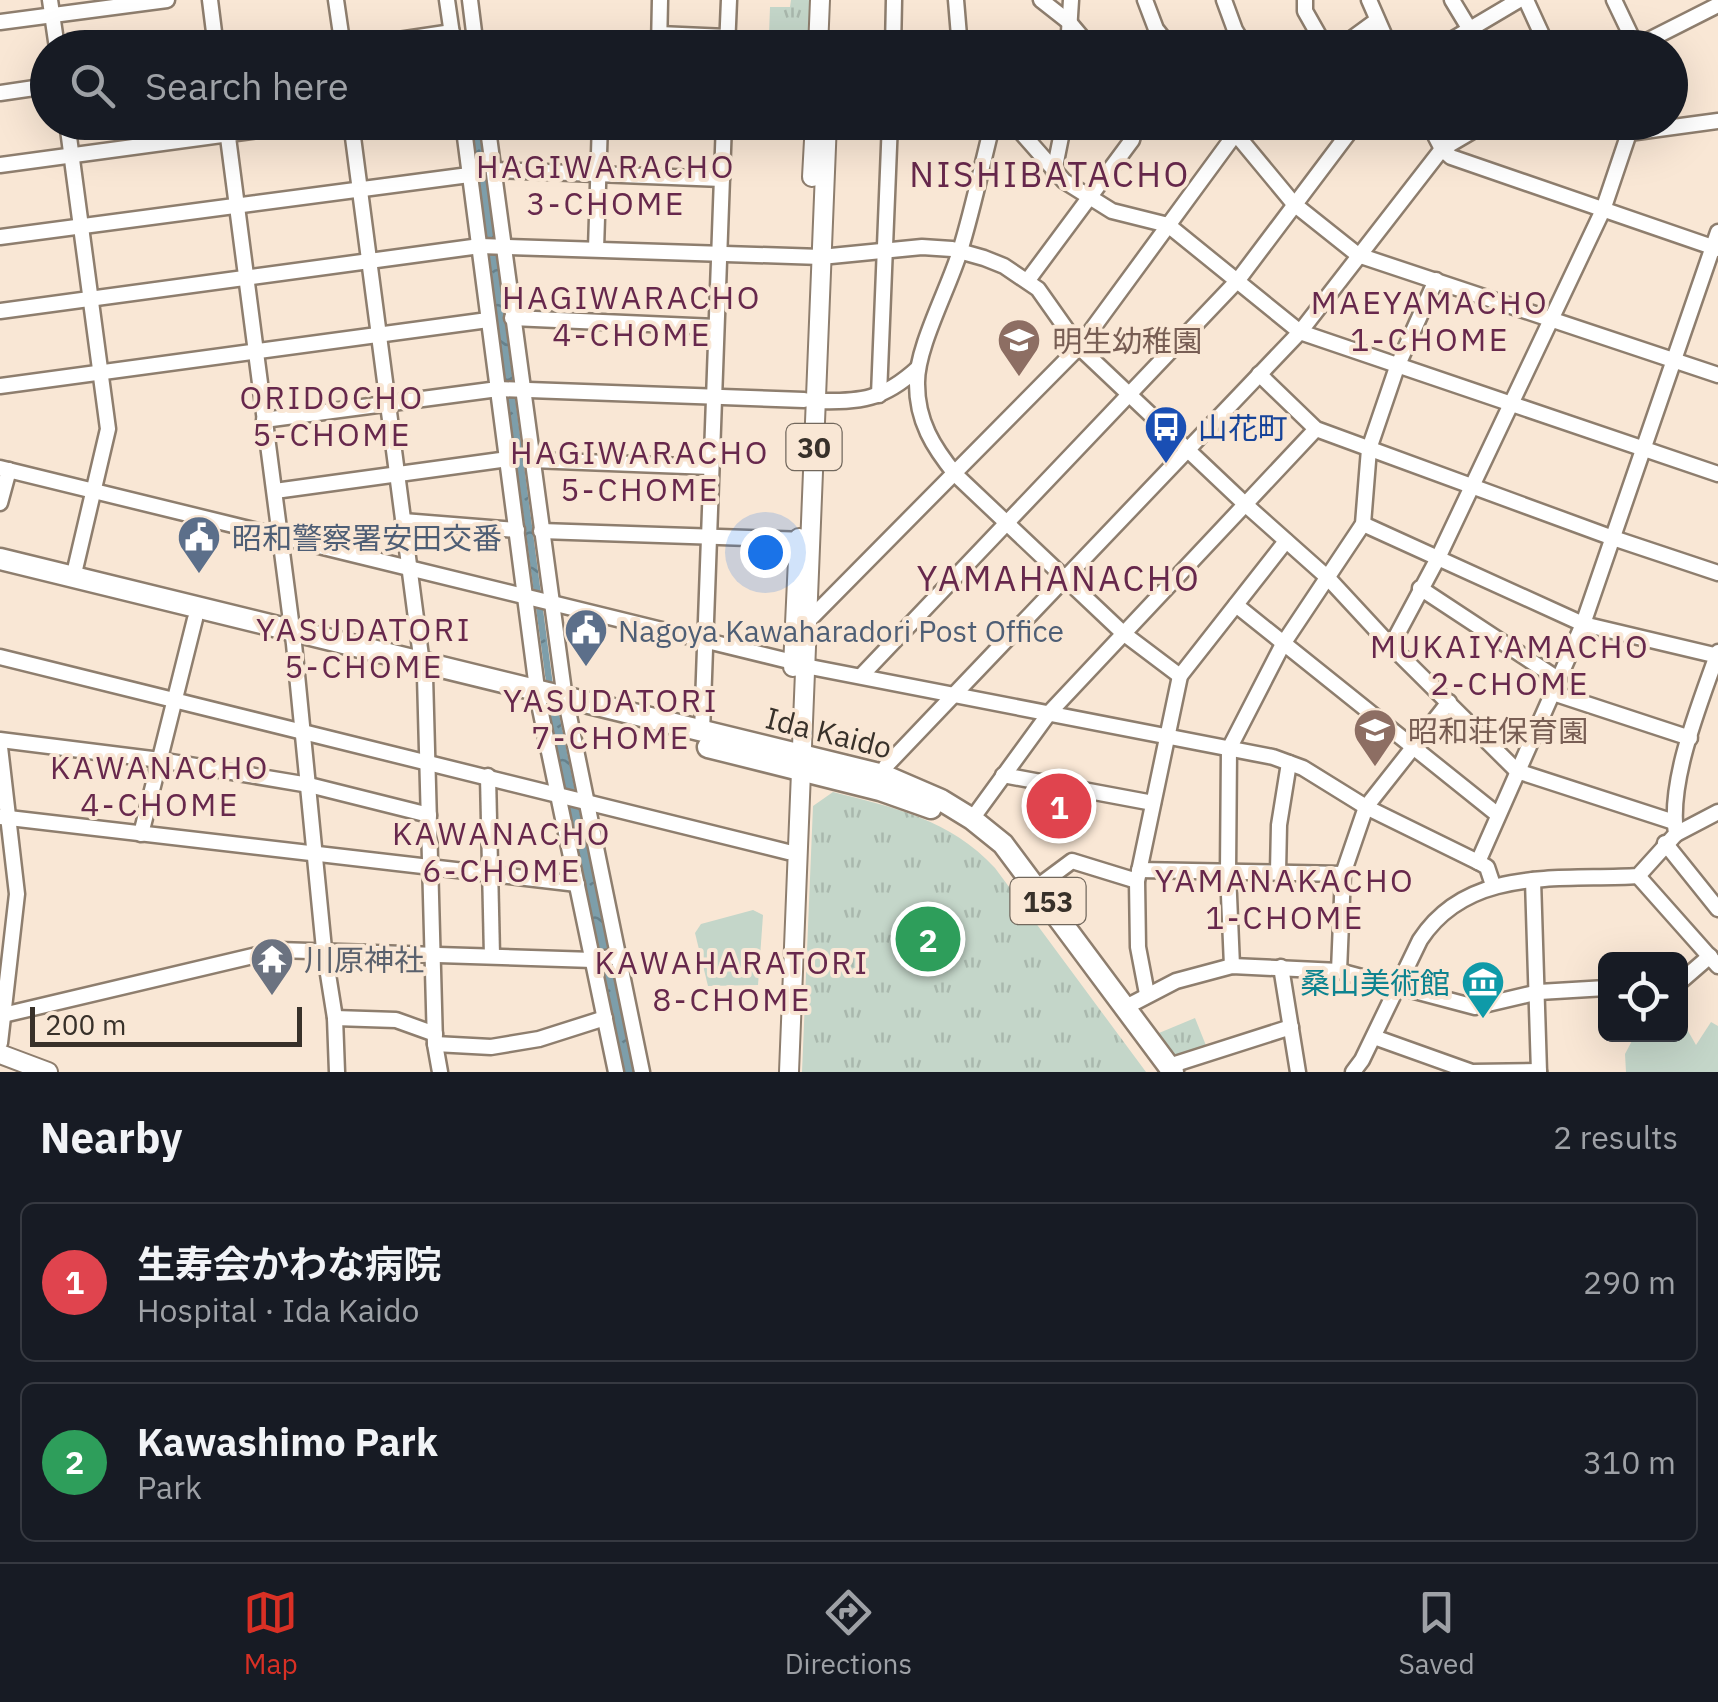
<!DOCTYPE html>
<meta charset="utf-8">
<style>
:root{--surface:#171b24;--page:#242831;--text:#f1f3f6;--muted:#9ea1a6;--line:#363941;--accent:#d93025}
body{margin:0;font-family:"IBM Plex Sans","Noto Sans JP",sans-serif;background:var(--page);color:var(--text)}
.controls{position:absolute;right:30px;bottom:30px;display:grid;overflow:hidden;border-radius:15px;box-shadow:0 10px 40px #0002}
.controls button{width:90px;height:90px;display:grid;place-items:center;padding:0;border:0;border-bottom:2px solid var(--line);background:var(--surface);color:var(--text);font:50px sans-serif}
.scale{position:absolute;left:30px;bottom:25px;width:272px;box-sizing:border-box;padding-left:10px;border:5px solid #38312a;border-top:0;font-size:28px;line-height:35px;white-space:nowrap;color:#38312a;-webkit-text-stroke:8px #f9e7d5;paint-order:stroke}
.you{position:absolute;left:765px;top:552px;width:35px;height:35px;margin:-25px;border:8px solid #fff;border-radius:50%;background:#1a73e8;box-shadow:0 0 0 15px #1a73e833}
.badge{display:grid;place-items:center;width:65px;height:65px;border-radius:50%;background:var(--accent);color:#fff;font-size:32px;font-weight:700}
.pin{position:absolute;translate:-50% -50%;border:5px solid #fff;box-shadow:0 2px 10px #0006}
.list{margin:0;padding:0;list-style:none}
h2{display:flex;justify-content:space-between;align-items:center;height:130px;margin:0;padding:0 40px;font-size:42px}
h2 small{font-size:32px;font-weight:400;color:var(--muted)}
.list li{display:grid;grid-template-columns:65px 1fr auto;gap:30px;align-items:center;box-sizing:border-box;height:160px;margin:0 20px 20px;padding:0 20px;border:2px solid var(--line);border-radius:15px}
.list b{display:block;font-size:38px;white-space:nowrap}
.list p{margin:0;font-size:32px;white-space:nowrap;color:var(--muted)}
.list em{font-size:32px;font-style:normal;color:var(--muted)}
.icon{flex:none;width:55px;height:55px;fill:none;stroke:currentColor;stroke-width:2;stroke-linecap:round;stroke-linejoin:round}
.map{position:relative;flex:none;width:1718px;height:1072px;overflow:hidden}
.search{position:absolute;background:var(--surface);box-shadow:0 10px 40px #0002;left:30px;right:30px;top:30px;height:110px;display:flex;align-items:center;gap:25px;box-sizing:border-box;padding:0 35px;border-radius:55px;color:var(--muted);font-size:38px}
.sheet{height:490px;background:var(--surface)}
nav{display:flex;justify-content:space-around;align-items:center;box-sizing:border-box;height:140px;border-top:2px solid var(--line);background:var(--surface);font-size:28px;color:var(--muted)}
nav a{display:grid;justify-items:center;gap:5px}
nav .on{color:var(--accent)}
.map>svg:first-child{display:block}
</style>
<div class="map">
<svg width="1718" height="1072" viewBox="0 0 1718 1072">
<defs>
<pattern id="park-tufts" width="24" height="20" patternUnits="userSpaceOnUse" patternTransform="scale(2.5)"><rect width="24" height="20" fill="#c4d6c9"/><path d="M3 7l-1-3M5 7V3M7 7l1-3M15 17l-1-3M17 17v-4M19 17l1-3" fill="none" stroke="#a9b8ad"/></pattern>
<pattern id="water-ripples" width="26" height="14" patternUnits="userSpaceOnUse" patternTransform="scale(2.5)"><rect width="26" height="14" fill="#7d9eaa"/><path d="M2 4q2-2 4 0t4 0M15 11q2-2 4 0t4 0" fill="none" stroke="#67818b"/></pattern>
</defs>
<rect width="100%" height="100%" fill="#f9e7d5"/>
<g fill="#c4d6c9">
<path d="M753,910L763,915L758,985L708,986L695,933L701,924Z"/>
<path d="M1711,1022L1718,1026V1072H1626L1625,1054L1635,1035L1680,1034L1681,1024H1684L1696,1045Z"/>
</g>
<g fill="url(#park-tufts)">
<path d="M791,0H812L810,36L769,35L770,7H790Z"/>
<path d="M833,792C895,808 950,819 995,868L1146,1072H802L813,806Z"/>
<path d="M1195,1018L1207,1048L1176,1057L1159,1033Z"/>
</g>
<path fill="url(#water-ripples)" d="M470,123H479L553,685L634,1072H624L552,726Z"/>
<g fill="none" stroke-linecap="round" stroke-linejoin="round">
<g stroke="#8e7e6e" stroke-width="19">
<g id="minor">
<path d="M50,0L57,48"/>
<path d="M210,0L216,48"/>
<path d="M336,0L343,48"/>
<path d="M447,0L454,48"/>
<path d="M470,0L476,48"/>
<path d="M956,0L960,48"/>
<path d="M1041,0L1069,22L1091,48"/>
<path d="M1145,0L1156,29L1171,48"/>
<path d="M1224,0L1235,30L1246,48"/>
<path d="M1305,0V11L1326,48"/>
<path d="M1369,0L1390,48"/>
<path d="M1452,0L1481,48"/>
<path d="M1526,0L1548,48"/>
<path d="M1614,0L1636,46"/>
<path d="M0,22L167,0"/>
<path d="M659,34L727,37"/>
<path d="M345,48L452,32"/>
<path d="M659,48L660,0"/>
<path d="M727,48L729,0"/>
<path d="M893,48L894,0"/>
<path d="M1068,48L1071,0"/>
<path d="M1339,48L1376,21"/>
<path d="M1438,48L1519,0"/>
<path d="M1633,48L1718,5"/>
<path d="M0,93L48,86"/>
<path d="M67,122L108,429L73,578"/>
<path d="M226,122L294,644L324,949L335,1018L337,1072"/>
<path d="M351,122L422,664"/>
<path d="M463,122L539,704L616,1072"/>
<path d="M487,122L565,699"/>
<path d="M993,122C982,165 973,209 960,251C949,288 916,348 917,384C917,421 933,447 956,475L1123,633L1180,676"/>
<path d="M1012,122L1064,181L1112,211L1168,225L1300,332L1718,474"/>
<path d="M1226,122L1294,204L1358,255L1718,375"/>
<path d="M1428,122L1442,149L1451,157L1718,249"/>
<path d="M1629,133L1718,121"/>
<path d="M0,165L318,122"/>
<path d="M494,170L722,179"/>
<path d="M1054,172L1064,122"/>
<path d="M0,237L469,175"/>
<path d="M596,249L600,122"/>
<path d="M1028,280L1132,140L1137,122"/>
<path d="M0,311L480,246L821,257L922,247L952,249L984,258L1004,266L1038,289L1079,347L1246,505L1328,578L1391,646L1517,771L1674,822"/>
<path d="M512,318L716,327"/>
<path d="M1259,374L1316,429L1613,538L1718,573"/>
<path d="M0,386L488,320"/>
<path d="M879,395L890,122"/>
<path d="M816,401C861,402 883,400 918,368"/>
<path d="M264,420L498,389L804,400"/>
<path d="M532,460L711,467"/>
<path d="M0,468L793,662"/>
<path d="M275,491L508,459"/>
<path d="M0,503L9,470"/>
<path d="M403,521L517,530"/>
<path d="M1363,524L1583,624L1718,656"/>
<path d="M541,531L806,540"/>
<path d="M1420,588L1558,679"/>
<path d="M1236,605L1498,815"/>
<path d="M809,620L1079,347L1244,122"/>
<path d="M1391,646L1438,558L1603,210L1629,133L1624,122"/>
<path d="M0,657L788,852"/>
<path d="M805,666L1273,757L1303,768L1366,807L1478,862L1487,867L1493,885"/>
<path d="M425,676L435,1044L440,1072"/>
<path d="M861,676L1238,280L1357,122"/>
<path d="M1553,693L1690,738"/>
<path d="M568,711L642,1072"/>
<path d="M702,732L724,122"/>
<path d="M0,740L160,760L309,785L429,815"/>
<path d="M0,747L17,894L0,1043"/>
<path d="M1003,775L1153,803"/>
<path d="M488,776L492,956"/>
<path d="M882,780L886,766L1300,332L1442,149L1488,122"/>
<path d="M0,817L577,884"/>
<path d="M972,819L1050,712L1316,429"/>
<path d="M141,834L195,619"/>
<path d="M1676,834L1718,812"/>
<path d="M1665,843L1718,909"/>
<path d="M1478,862L1583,624L1718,232"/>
<path d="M1139,870L1343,874"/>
<path d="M1278,872L1279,825L1289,763"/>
<path d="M1638,876L1718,966"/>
<path d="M1533,880L1539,1072"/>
<path d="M1037,887L1072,861L1137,881"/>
<path d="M1232,966L1228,872L1229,749L1283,644L1363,524L1369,449L1397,367L1436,280"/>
<path d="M1281,967L1298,1072"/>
<path d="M1339,971L1343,874L1366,807L1449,702"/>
<path d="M1680,982L1710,956"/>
<path d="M1147,994L1138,947L1137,881L1180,676L1286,541"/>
<path d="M1126,1007L1176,981L1232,966L1339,971L1475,1007L1539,992L1606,988"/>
<path d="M3,1015L278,950L593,960L617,956"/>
<path d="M335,1018L396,1020L435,1034"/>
<path d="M1374,1037L1472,1072L1539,1071"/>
<path d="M435,1044L491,1047L539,1039L605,1018"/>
<path d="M1169,1066L1291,1027"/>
<path d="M1353,1072L1362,1060L1420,940C1469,865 1561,881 1638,876L1676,834C1668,780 1700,704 1718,652"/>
</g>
</g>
<g stroke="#8e7e6e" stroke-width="22">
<g id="major">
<path d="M818,48L820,0"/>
<path d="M812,177L815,122"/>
<path d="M793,667L799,538"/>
<path d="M0,1054L48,1072"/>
<path d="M789,1072L827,122"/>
</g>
</g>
<g stroke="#8e7e6e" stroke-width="25">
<g id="highway">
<path d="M0,559L883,775L941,800L972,819L1003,844L1173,1072"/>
<path d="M708,747L880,790L931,808"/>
</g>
</g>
<use href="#minor" stroke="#fff" stroke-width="14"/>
<use href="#major" stroke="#fff" stroke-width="18"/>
<use href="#highway" stroke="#fff" stroke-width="20"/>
</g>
<defs>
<g id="school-pin" transform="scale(2.25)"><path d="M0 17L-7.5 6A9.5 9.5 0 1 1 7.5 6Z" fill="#8d6e63" stroke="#f9e7d5"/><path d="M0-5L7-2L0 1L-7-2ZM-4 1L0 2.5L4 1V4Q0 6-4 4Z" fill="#fff"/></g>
<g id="bus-pin" transform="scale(2.25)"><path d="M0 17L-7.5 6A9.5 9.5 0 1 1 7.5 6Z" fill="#1a4fb4" stroke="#f9e7d5"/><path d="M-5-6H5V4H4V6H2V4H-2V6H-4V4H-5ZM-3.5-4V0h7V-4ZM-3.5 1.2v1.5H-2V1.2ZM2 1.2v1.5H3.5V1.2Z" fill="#fff"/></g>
<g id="civic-pin" transform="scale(2.25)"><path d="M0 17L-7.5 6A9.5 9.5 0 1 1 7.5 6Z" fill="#5c6f8a" stroke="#f9e7d5"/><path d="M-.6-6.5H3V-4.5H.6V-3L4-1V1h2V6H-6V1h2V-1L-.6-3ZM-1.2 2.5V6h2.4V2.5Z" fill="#fff"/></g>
<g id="temple-pin" transform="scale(2.25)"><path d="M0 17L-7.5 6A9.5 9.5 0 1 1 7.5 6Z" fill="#6b7280" stroke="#f9e7d5"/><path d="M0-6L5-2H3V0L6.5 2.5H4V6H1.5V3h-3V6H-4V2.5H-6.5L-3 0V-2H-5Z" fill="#fff"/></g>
<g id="museum-pin" transform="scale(2.25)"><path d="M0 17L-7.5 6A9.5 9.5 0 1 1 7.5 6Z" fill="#0f9aa8" stroke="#f9e7d5"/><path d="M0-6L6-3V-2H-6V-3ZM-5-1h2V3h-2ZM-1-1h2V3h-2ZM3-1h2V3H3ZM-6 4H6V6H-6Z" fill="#fff"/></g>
</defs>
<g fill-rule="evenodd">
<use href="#school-pin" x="1019" y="340"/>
<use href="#bus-pin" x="1166" y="427"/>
<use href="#civic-pin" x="199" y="537"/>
<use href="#civic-pin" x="586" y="630"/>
<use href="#school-pin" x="1375" y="730"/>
<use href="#temple-pin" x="272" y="959"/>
<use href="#museum-pin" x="1483" y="982"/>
</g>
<g text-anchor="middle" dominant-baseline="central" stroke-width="8" stroke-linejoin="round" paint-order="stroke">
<g fill="#f9e7d5" stroke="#72685d" stroke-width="2.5">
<rect x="786.5" y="424" width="55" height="46" rx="8"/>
<rect x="1010.5" y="878" width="75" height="46" rx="8"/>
</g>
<g font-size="28" font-weight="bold" fill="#38312a">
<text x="814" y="447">30</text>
<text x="1048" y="901">153</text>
</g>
<g font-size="30" fill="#785e54" stroke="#f9e7d5" text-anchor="start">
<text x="1052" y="340">明生幼稚園</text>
<text x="1408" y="730">昭和荘保育園</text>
</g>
<g font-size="30" fill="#164399" stroke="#f9e7d5" text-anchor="start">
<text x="1198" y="427">山花町</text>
</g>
<g font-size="30" fill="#4e5e75" stroke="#f9e7d5" text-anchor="start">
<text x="232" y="537">昭和警察署安田交番</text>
<text x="618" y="630">Nagoya Kawaharadori Post Office</text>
</g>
<g font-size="30" fill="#38312a" stroke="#f9e7d5">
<text transform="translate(829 732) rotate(14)">Ida Kaido</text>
</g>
<g font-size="30" fill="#5b616d" stroke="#f9e7d5" text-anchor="start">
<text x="304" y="959">川原神社</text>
</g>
<g font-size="30" fill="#0d838f" stroke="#f9e7d5" text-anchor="end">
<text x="1450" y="982">桑山美術館</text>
</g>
<g font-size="32" letter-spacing="2.5" fill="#67284c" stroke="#f9e7d5">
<text x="606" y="166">HAGIWARACHO<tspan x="606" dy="37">3-CHOME</tspan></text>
<text x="632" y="297">HAGIWARACHO<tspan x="632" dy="37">4-CHOME</tspan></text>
<text x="1430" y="302">MAEYAMACHO<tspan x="1430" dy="37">1-CHOME</tspan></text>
<text x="332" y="397">ORIDOCHO<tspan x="332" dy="37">5-CHOME</tspan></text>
<text x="640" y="452">HAGIWARACHO<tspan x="640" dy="37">5-CHOME</tspan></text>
<text x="364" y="629">YASUDATORI<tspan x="364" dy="37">5-CHOME</tspan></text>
<text x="1510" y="646">MUKAIYAMACHO<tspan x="1510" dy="37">2-CHOME</tspan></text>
<text x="611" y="700">YASUDATORI<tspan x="611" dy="37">7-CHOME</tspan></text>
<text x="160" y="767">KAWANACHO<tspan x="160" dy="37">4-CHOME</tspan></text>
<text x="502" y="833">KAWANACHO<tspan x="502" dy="37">6-CHOME</tspan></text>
<text x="1285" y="880">YAMANAKACHO<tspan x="1285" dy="37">1-CHOME</tspan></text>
<text x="732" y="962">KAWAHARATORI<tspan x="732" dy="37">8-CHOME</tspan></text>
</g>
<g font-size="35" letter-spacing="2.5" fill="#67284c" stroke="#f9e7d5">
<text x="1050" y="174">NISHIBATACHO</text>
<text x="1059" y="578">YAMAHANACHO</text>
</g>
</g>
</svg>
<div class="controls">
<button><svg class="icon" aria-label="locate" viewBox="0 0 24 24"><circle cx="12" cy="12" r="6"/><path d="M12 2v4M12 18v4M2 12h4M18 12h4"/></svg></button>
</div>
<div class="scale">200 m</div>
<div class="you"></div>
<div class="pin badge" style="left:1059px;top:806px;background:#e0444e">1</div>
<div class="pin badge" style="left:928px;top:939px;background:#2e9e5b">2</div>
<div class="search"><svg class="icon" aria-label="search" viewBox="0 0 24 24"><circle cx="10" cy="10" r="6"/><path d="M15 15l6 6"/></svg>Search here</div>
</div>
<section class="sheet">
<h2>Nearby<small>2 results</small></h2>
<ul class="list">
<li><span class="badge" style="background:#e0444e">1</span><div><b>生寿会かわな病院</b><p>Hospital · Ida Kaido</p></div><em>290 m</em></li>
<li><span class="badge" style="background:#2e9e5b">2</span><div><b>Kawashimo Park</b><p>Park</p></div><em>310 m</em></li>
</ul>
</section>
<nav>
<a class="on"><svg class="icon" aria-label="map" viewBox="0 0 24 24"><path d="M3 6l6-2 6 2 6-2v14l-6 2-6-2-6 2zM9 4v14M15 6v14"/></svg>Map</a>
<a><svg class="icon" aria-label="directions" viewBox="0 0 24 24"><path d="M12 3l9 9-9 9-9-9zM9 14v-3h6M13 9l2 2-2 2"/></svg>Directions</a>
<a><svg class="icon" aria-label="saved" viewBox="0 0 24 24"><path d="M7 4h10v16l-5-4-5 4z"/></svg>Saved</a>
</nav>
